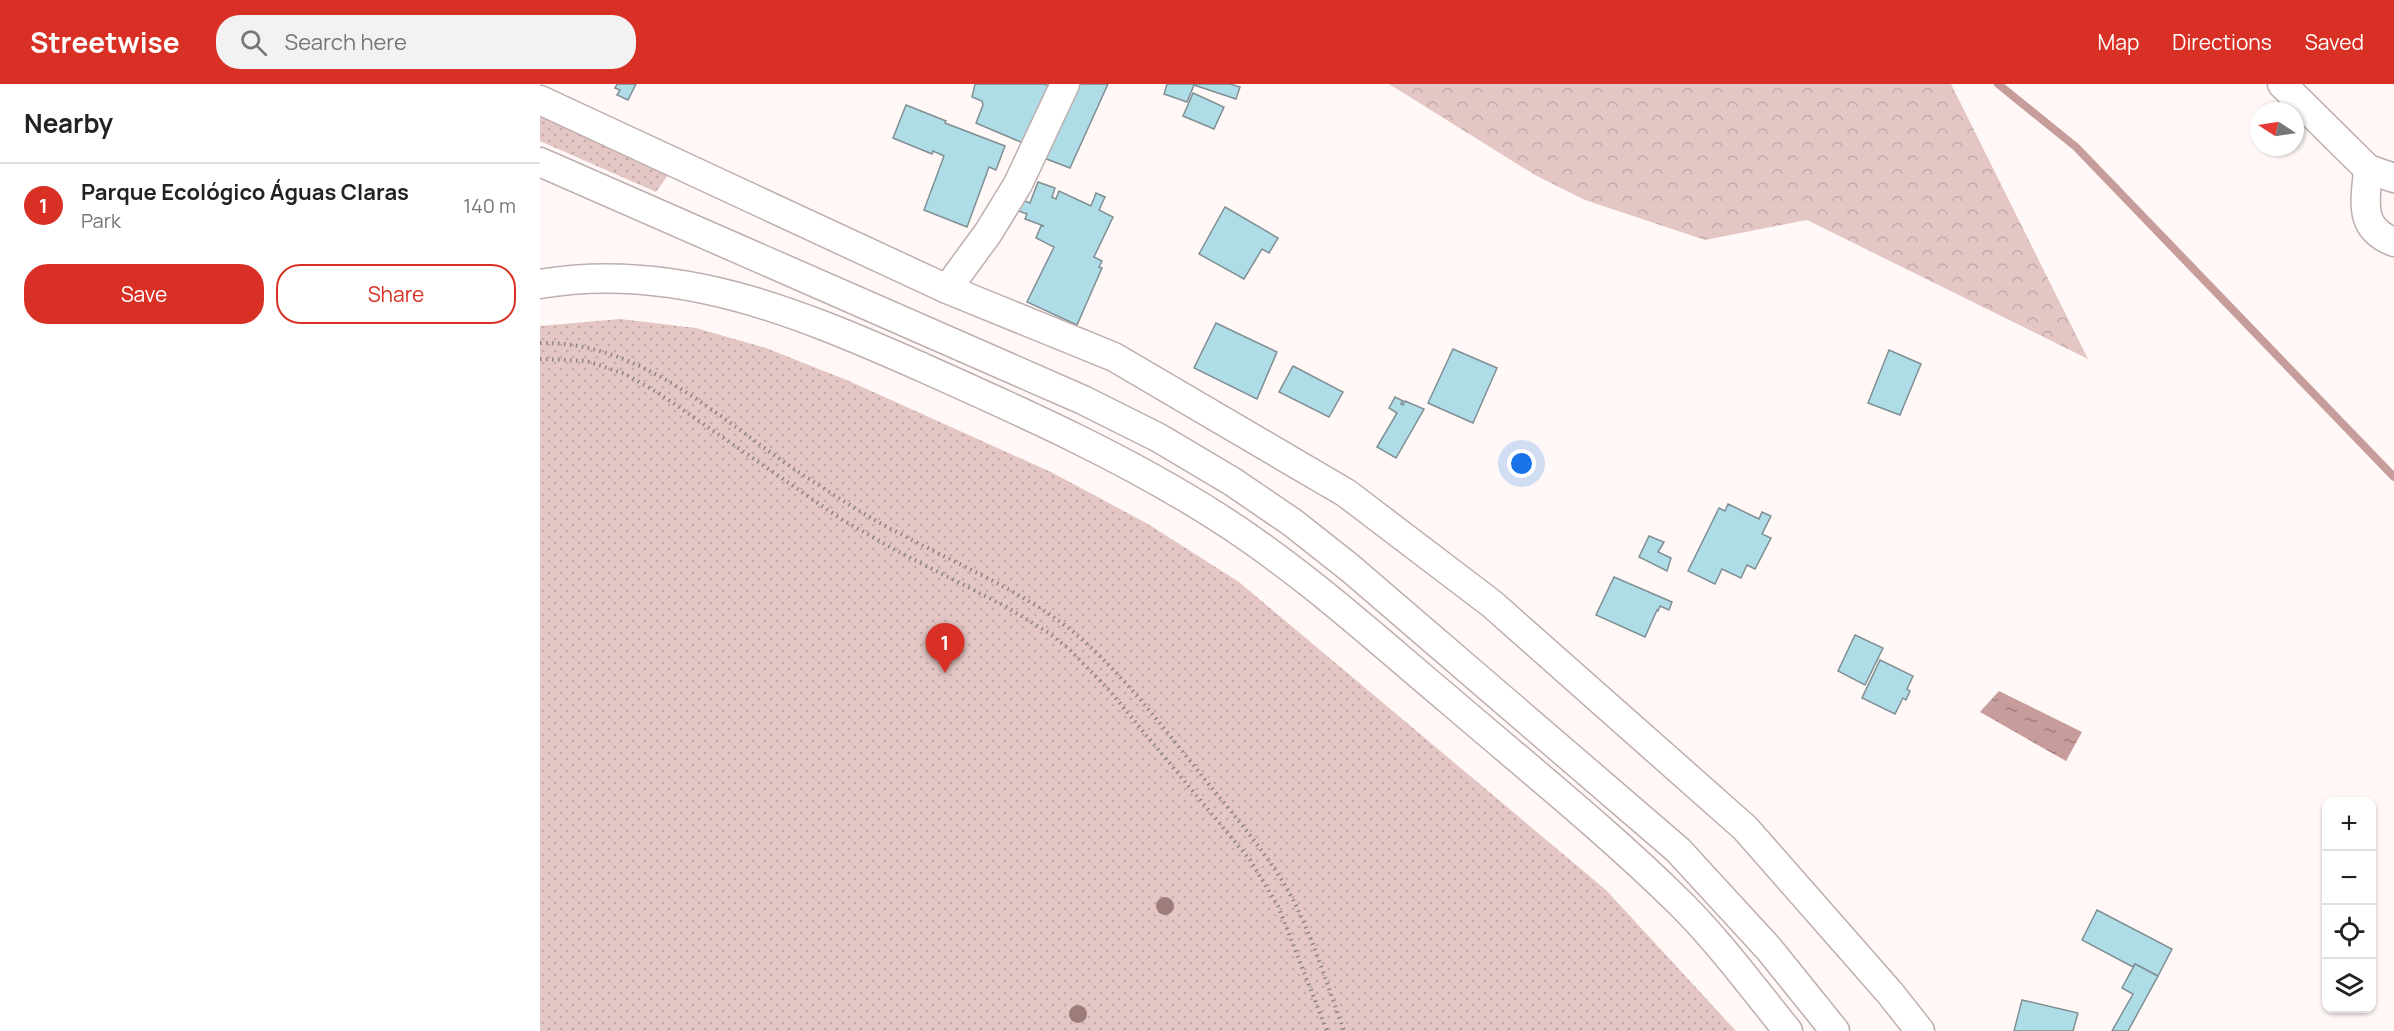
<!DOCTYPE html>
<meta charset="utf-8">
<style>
:root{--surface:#fff;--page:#f2f2f2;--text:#222;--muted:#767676;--line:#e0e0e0;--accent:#d93025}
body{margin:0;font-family:Manrope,sans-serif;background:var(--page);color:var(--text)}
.controls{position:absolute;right:18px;bottom:18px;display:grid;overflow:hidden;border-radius:12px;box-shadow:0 2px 4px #0004}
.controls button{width:54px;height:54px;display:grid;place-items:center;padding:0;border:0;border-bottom:2px solid var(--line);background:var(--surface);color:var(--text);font:30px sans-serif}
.compass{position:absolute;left:1710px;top:18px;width:54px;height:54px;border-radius:50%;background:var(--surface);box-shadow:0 2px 4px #0004;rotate:282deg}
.you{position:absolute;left:982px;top:380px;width:21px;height:21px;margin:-15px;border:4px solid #fff;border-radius:50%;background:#1a73e8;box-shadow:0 0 0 9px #1a73e833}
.badge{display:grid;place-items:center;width:39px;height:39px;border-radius:50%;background:var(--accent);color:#fff;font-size:20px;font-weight:700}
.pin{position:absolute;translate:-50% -50px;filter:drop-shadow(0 2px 3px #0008)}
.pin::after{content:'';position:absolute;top:32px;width:21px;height:18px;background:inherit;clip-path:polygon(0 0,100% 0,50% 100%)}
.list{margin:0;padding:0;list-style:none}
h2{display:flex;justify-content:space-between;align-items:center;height:78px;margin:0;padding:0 24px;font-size:26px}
h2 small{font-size:20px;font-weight:400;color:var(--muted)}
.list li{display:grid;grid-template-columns:39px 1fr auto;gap:18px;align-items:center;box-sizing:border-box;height:84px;padding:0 24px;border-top:2px solid var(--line)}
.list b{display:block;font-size:22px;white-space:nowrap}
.list p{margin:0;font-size:20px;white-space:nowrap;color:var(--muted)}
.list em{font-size:20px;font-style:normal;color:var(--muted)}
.actions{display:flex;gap:12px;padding:18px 24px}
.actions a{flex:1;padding:14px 0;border:2px solid var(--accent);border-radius:24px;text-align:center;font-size:21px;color:var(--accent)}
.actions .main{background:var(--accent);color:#fff}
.icon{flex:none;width:33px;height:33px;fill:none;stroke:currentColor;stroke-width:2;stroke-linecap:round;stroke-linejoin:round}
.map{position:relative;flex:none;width:1854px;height:947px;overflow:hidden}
header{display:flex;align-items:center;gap:36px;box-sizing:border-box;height:84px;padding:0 30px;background:var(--accent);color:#fff}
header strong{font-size:28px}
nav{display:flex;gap:33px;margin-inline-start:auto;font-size:21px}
.search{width:420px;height:54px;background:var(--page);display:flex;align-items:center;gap:15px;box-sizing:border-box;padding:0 21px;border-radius:24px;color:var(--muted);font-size:22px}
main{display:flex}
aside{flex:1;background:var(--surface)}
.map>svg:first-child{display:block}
</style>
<header>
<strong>Streetwise</strong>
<div class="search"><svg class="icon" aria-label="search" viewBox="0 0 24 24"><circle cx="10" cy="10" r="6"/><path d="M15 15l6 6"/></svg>Search here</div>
<nav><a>Map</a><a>Directions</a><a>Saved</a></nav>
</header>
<main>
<aside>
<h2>Nearby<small></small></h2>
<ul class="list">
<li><span class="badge">1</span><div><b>Parque Ecológico Águas Claras</b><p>Park</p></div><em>140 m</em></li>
</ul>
<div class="actions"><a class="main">Save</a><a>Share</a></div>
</aside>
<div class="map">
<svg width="1854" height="947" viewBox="0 0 1854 947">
<defs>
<pattern id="grass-dots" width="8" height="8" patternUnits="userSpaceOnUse" patternTransform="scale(1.5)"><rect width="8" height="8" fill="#e4c7c5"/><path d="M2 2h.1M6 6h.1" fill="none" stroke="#c3aaa9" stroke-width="1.8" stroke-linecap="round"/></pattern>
<pattern id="forest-crowns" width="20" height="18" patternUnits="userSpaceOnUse" patternTransform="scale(1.5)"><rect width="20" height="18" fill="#e4c7c5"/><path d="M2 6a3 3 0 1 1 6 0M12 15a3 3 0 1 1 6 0" fill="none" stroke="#c3aaa9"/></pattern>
<pattern id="water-ripples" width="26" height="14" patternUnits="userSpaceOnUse" patternTransform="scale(1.5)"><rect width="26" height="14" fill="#c79d9b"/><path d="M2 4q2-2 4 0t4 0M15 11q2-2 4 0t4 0" fill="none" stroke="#a17f7e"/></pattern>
</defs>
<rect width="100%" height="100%" fill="#fff8f7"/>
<g fill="url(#grass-dots)">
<path d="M0,22L133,84L116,108L0,57Z"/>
<path d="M80,235L156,244L226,264L309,297L511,388L608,440L699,498L1066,806L1196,947H0V242Z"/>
</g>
<path fill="url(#forest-crowns)" d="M849,0H1411L1548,275L1267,136L1165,156L1045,116L995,91Z"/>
<path fill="url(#water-ripples)" d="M1459,607L1542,648L1526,677L1440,628Z"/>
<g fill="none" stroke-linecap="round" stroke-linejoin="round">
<path stroke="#c79d9b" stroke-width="8" d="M1458,0L1536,63L1854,393"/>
</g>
<g fill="#aedce7" stroke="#808f93" stroke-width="1.5">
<path d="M77,0H96L88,16L77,11L80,6L75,4Z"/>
<path d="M435,0H504L512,3L490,62L436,39L443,21L442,17L432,13Z"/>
<path d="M531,0H568L530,84L496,71Z"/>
<path d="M627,0H690L700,3L696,15L654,1L647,18L624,10Z"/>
<path d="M653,9L684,23L674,45L643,32Z"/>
<path d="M366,21L406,37L405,39L465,62L456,86L449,83L427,143L384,126L404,72L393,67L392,70L353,54Z"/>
<path d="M498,98L515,104L512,113L516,115L519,107L551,122L556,109L565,113L559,126L573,133L554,173L562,177L559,183L562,184L537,241L487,218L514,163L496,154L501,142H504L485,135L487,130L473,125L477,114L490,119Z"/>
<path d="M685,123L738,154L729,169L722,165L704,195L659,170Z"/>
<path d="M676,239L737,268L717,315L654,284Z"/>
<path d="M913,265L957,284L933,339L888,319Z"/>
<path d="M1349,266L1381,280L1360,331L1328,319Z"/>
<path d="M753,282L803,308L789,333L739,308Z"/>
<path d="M855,313L863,317L861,320L863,321L865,317L884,325L856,374L837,363L857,329L849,324Z"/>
<path d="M1188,420L1219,435L1222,428L1231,432L1222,450L1231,454L1215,485L1207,481L1201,494L1182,485L1175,500L1148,487L1179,424L1185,427Z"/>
<path d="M1109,452L1124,458L1118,468L1131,474L1127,487L1099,473Z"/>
<path d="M1074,493L1132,518L1129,526L1120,522L1118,527L1117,526L1105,553L1056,531Z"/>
<path d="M1315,551L1343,564L1325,601L1298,587Z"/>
<path d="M1340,576L1373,592L1367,605L1370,607L1366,616L1363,614L1355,630L1322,614Z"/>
<path d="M1557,826L1632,865L1618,892L1595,880L1593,883L1542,856Z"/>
<path d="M1595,880L1618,892L1588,947H1572L1593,910L1582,904Z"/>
<path d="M1482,916L1538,929L1533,947H1474Z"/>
</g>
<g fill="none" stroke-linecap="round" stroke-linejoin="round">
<g stroke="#beaead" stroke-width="31">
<g id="minor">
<path d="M1742,0L1828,85L1854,94"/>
<path d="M0,16L407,205L574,273L806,409L952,520L1205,744L1350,909L1380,947"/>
<path d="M0,78L543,316L619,354L693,398L753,439L810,484L1138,766L1229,865L1295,947"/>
<path d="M1828,85C1826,116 1817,144 1854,158"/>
<path d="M0,200C134,177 257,228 377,281C480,327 584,373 679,434C762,487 834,553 909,616C987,683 1068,748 1141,820C1180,859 1213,904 1248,947"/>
<path d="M407,205L448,149L478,100L525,0"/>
</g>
</g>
<g stroke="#8a8483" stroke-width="4" stroke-dasharray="1.5 4.5" stroke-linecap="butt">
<path d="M0,259C101,257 178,334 257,387C288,407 319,428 351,445C401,472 455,495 503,526C567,567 615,634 663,693C692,729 722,763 746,803C771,846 787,901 804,947"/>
<path d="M0,275L47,277L85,290L120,310L301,435L359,468L465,522L509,549L530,566L568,605L710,776L738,822L787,947"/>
</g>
<use href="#minor" stroke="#fff" stroke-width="28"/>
</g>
<g fill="#9d7c7c">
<circle cx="625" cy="822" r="9"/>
<circle cx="538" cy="930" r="9"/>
</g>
</svg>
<div class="controls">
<button>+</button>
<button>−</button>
<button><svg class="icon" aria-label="locate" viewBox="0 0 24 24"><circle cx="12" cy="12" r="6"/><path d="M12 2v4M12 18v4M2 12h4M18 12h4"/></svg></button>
<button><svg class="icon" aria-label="layers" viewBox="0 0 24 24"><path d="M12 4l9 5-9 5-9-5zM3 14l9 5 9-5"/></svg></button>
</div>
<svg class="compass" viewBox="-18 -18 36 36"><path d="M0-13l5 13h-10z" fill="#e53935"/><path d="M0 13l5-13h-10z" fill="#767676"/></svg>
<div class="you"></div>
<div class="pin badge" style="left:405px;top:589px">1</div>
</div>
</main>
